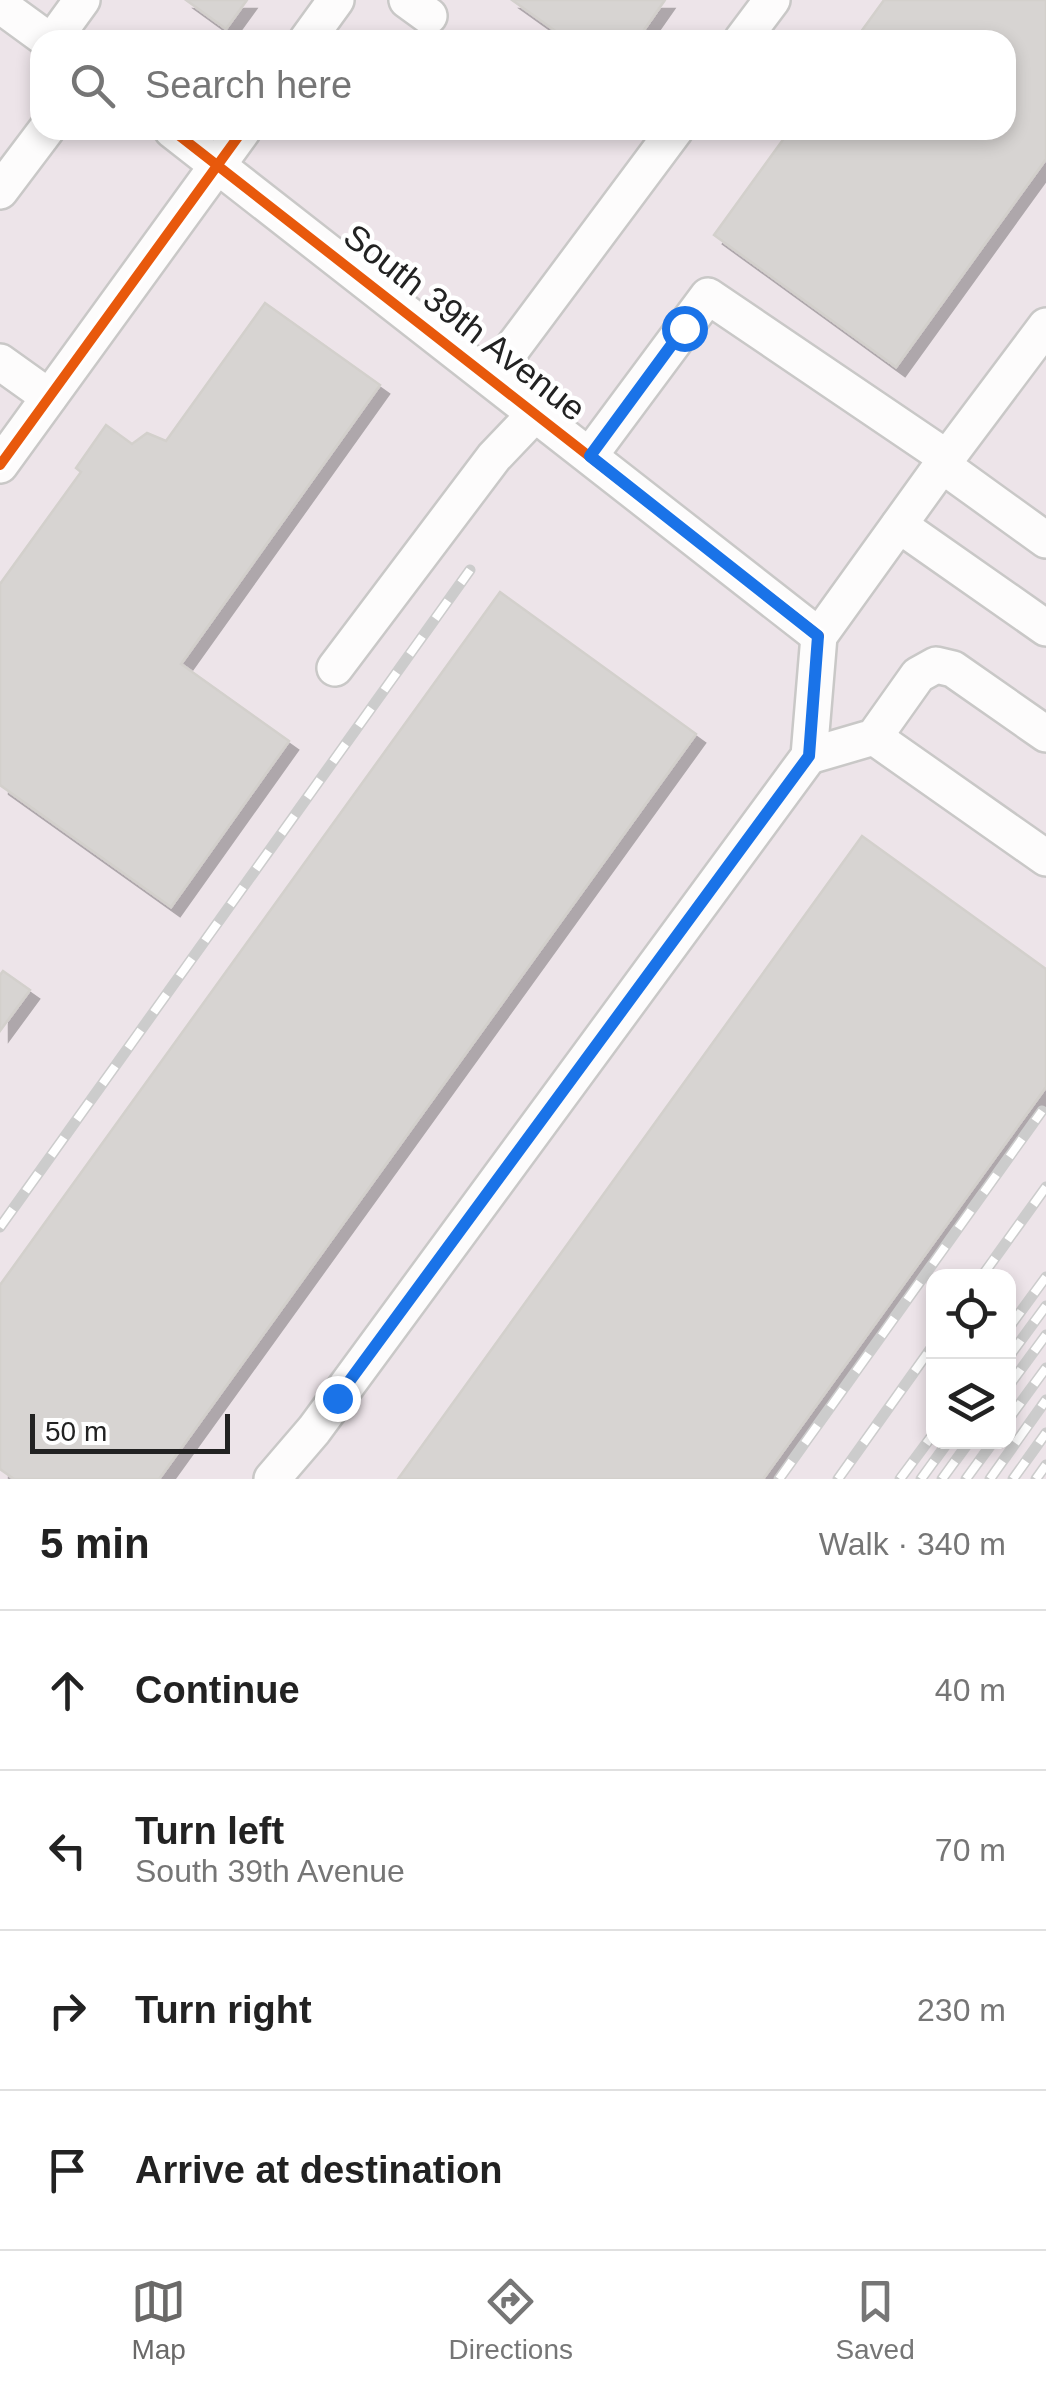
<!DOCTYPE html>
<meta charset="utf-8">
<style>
:root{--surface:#fff;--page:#f6f6f6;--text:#222;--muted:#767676;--line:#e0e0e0;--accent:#6a6968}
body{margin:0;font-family:Helvetica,sans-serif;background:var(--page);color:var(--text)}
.controls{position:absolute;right:30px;bottom:30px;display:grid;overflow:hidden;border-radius:20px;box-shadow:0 5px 15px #0003}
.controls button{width:90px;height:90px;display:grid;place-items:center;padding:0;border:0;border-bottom:2px solid var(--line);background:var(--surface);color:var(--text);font:50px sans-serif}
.scale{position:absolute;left:30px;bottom:25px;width:200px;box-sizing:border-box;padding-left:10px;border:5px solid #222;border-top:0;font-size:28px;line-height:35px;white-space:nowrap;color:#222;-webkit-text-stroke:8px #fff;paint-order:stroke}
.stop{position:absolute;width:30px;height:30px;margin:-22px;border:8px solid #1a73e8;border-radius:50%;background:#fff}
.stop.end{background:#1a73e8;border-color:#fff;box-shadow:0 2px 10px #0008}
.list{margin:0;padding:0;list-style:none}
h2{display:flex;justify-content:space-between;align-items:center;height:130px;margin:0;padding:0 40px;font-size:42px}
h2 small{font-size:32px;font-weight:400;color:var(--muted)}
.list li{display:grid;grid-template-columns:65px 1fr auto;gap:30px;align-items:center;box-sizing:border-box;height:160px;padding:0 40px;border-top:2px solid var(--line)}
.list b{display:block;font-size:38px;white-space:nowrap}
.list p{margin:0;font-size:32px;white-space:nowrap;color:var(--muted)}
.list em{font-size:32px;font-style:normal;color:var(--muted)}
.icon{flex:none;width:55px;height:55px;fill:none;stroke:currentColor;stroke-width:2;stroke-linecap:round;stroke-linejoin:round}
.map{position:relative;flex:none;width:1046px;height:1479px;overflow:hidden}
.search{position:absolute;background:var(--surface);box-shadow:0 5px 15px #0003;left:30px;right:30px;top:30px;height:110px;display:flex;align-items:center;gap:25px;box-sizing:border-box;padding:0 35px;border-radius:30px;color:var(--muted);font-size:38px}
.sheet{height:770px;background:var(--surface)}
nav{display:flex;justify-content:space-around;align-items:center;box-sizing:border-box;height:140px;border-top:2px solid var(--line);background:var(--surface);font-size:28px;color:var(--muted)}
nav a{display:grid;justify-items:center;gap:5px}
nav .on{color:var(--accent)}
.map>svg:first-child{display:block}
</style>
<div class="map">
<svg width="1046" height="1479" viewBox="0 0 1046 1479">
<defs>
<filter id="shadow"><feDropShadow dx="9" dy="9" stdDeviation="0" flood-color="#0004"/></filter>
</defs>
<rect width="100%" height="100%" fill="#f0eeeb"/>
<path fill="#ede4e9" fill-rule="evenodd" d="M0,0H1046V1479H0ZM40,40H1006V130H40ZM934,1276H1008V1442H934Z"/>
<g fill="#d7d4d2" stroke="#d3d0cc" stroke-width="2.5" filter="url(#shadow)">
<path d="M186,0H247L226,29Z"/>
<path d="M512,0H665L637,40H568Z"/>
<path d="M884,0H1046V159L896,367L714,235L790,130H1006V40H855Z"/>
<path d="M265,303L380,385L181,664L289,741L171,907L0,785V584L81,472L76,468L106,425L132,444L147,433L166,441Z"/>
<path d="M500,592L696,734L159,1479H14L0,1469V1285Z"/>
<path d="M862,836L1046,969V1087L763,1479H398Z"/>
<path d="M3,971L30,990L0,1031V975Z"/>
</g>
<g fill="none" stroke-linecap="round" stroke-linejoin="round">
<g stroke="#c9c8c7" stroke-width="40">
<g id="minor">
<path d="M407,0L429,16"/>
<path d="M0,5L48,40"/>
<path d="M53,40L82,0"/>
<path d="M307,40L336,0"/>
<path d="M742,40L772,0"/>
<path d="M172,130L819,636"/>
<path d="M0,191L46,130"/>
<path d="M0,362L49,397"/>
<path d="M491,377L675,130"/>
<path d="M590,455L708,296L947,458L1046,326"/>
<path d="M0,465L243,130"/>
<path d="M942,465L1046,540"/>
<path d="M899,525L1046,628"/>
<path d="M335,668L494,457L536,413"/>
<path d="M874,737L1046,858"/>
<path d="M809,756L874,737L918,675L936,665L953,669L1046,734"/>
<path d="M272,1479L314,1430L809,756L819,636L947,458"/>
</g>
</g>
<use href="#minor" stroke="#fdfcfc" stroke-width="35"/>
<g stroke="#ccc" stroke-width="11">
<g id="rail">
<path d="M0,1227L470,570"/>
<path d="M982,1276L1046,1187"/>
<path d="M1008,1329L1046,1277"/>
<path d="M1008,1358L1046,1306"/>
<path d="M1008,1387L1046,1335"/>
<path d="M1008,1420L1046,1368"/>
<path d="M779,1479L1042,1111"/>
<path d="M838,1479L934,1344"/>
<path d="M900,1479L934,1433"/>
<path d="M921,1479L948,1442"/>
<path d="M942,1479L969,1442"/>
<path d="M966,1479L993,1442"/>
<path d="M990,1479L1046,1400"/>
<path d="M1013,1479L1046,1433"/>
<path d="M1036,1479L1046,1465"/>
</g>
</g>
<use href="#rail" stroke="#fff" stroke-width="8" stroke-dasharray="22" stroke-linecap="butt"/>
<g stroke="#fff" stroke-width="16">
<g id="cycleway">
<path d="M172,130L819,636"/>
<path d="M0,465L243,130"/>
</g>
</g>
<use href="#cycleway" stroke="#e8590c" stroke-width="10"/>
</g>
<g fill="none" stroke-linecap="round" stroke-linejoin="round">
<path stroke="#1a73e8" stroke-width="12" d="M337,1398L809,756L818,636L590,456L684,328"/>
</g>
<g text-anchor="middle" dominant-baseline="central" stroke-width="9" stroke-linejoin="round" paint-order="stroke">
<g font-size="35" fill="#222" stroke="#fff">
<text transform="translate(465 322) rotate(38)">South 39th Avenue</text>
</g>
</g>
</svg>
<div class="controls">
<button><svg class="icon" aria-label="locate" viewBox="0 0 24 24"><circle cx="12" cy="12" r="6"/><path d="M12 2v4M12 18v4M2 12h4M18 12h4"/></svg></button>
<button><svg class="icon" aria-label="layers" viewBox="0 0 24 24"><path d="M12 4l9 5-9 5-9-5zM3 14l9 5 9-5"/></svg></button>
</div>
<div class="scale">50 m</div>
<div class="stop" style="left:684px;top:328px"></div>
<div class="stop end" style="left:337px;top:1398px"></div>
<div class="search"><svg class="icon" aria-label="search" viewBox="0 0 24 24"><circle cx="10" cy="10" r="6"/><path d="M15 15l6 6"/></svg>Search here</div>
</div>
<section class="sheet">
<h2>5 min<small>Walk · 340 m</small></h2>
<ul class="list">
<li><svg class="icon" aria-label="ahead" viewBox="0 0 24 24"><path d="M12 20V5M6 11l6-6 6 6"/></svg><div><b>Continue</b></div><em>40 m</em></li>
<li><svg class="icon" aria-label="left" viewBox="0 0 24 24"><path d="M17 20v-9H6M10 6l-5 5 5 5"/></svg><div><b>Turn left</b><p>South 39th Avenue</p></div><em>70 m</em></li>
<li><svg class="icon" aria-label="right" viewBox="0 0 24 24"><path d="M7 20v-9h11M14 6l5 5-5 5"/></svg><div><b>Turn right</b></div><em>230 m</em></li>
<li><svg class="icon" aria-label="arrive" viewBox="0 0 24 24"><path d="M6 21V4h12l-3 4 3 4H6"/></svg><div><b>Arrive at destination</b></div></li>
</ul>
</section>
<nav>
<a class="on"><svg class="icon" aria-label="map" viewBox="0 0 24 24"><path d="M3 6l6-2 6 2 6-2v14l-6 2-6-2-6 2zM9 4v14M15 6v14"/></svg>Map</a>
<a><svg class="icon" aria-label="directions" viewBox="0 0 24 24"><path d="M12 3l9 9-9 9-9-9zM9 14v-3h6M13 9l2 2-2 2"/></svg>Directions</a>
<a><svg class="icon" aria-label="saved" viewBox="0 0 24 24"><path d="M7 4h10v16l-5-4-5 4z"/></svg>Saved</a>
</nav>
